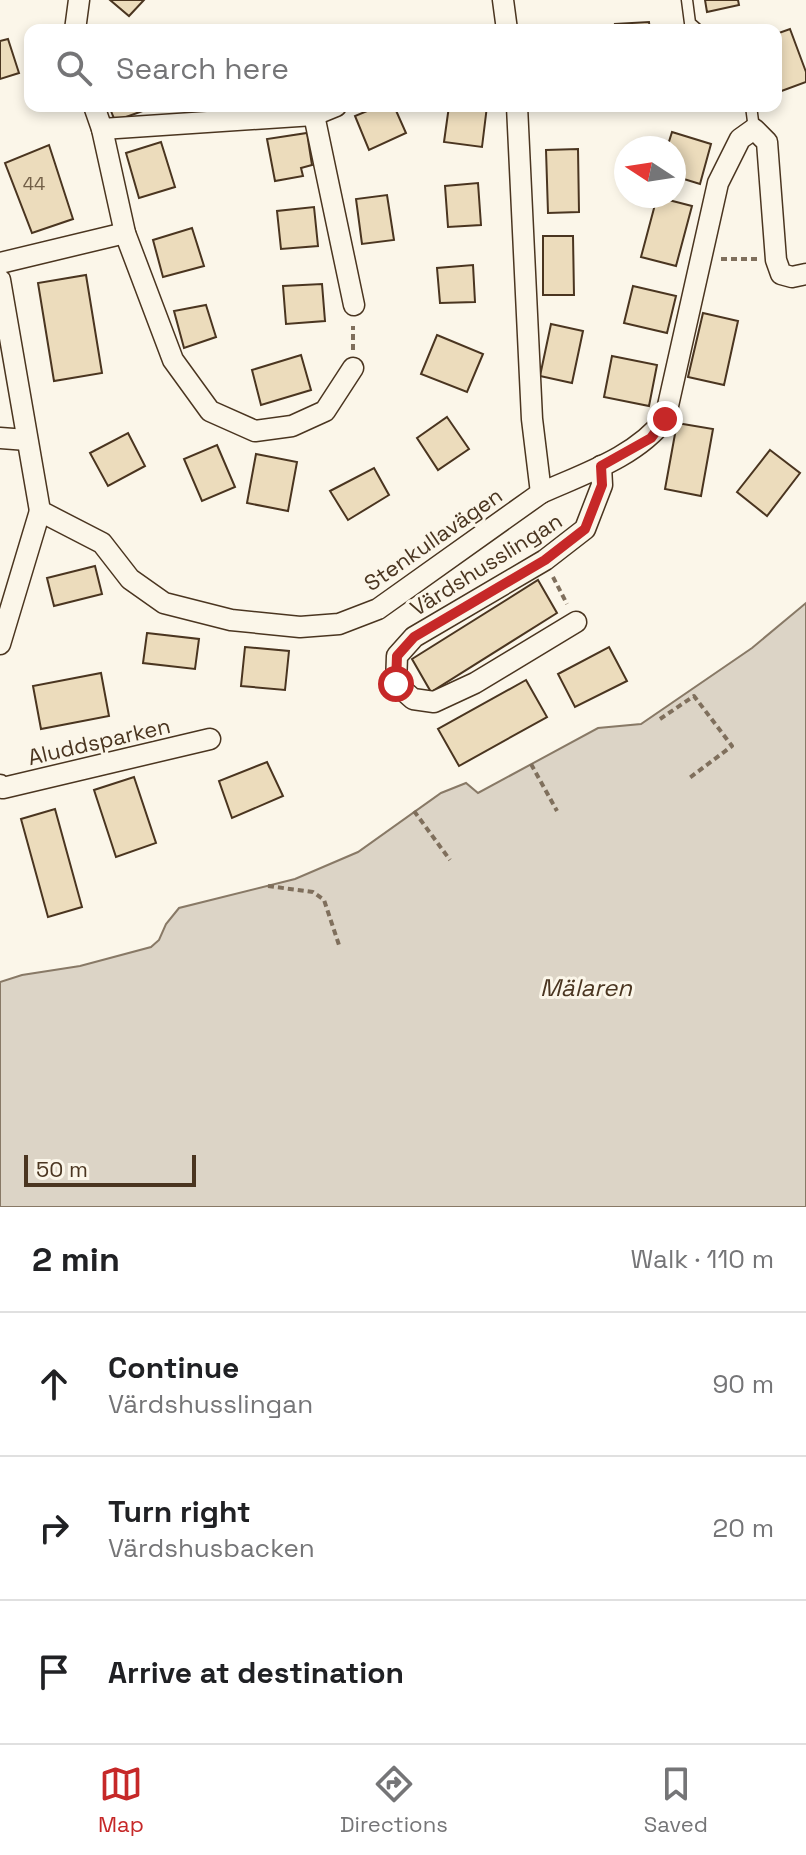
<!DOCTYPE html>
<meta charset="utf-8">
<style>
:root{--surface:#fff;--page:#f2f2f2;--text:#202124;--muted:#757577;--line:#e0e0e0;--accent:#c62828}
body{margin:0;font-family:"Space Grotesk",sans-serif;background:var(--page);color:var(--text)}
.compass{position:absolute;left:614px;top:136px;width:72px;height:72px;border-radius:50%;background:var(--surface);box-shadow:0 4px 12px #0003;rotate:282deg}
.scale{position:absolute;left:24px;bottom:20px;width:172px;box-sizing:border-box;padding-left:8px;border:4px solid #4a3520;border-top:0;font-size:22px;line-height:28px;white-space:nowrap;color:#4a3520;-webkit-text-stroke:6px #fbf6e9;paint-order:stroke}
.stop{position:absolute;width:24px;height:24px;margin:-18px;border:6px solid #c62828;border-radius:50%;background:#fff}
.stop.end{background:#c62828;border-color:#fff;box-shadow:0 2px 8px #0008}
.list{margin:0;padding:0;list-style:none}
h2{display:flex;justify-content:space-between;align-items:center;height:104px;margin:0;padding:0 32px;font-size:34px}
h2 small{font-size:26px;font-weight:400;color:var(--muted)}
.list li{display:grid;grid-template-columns:52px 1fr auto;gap:24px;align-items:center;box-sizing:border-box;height:144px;padding:0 32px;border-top:2px solid var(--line)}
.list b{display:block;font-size:30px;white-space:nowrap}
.list p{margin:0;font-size:26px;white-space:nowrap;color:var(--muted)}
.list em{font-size:26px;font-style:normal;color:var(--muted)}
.icon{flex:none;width:44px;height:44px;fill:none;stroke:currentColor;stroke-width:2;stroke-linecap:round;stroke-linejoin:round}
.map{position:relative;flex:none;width:806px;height:1207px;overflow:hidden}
.search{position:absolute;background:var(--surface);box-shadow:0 4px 12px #0003;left:24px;right:24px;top:24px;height:88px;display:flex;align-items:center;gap:20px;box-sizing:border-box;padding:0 28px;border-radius:16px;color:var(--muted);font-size:30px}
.sheet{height:536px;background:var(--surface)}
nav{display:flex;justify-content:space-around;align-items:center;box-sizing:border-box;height:112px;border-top:2px solid var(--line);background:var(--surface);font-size:22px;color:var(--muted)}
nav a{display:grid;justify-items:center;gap:4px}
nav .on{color:var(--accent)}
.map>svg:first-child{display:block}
</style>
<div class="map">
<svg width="806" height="1207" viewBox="0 0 806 1207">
<rect width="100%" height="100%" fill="#fbf6e9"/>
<path fill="#dcd4c6" stroke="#887966" stroke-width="2" d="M806,603V1207H0V982L22,975L80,966L151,947L159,940L166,924L179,908L295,879L358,852L441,793L466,783L478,793L598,728L641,724L752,648Z"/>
<g fill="#ecdcbc" stroke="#4a3520" stroke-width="2">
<path d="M110,0H144L129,16Z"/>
<path d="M705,0H738L739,5L707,12Z"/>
<path d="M649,22L650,30H616L615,24Z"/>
<path d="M248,25V30H202V27Z"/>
<path d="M790,29L806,72V82L776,93V34Z"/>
<path d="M8,39L19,73L0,79V41Z"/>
<path d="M109,106H151V108L115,121Z"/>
<path d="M379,106H394L406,133L369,150L355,116Z"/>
<path d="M449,106H487L482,147L444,142Z"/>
<path d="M672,132L711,144L700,184L674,176V148H667Z"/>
<path d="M307,133L312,165L301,168L303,176L275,181L267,139Z"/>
<path d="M161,142L175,187L139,198L126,153Z"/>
<path d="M49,145L73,219L32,233L5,163Z"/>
<path d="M578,149L579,212L548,213L546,150Z"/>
<path d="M478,183L481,225L448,227L445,186Z"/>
<path d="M387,195L394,240L362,244L356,199Z"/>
<path d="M657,197L692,206L676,266L641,257Z"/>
<path d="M314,207L318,246L281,249L277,211Z"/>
<path d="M192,228L204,266L163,277L153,240Z"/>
<path d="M543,236H573L574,295H543Z"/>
<path d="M473,265L475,302L440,303L437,268Z"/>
<path d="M86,275L102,373L54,381L38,283Z"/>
<path d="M322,284L325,321L286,324L283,286Z"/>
<path d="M633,286L676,296L667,333L624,323Z"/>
<path d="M206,305L216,337L184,348L174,311Z"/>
<path d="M703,313L738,321L724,385L688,377Z"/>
<path d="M551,324L583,331L572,383L540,376Z"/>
<path d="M437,335L483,354L467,392L421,374Z"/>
<path d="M301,355L311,390L261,405L252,370Z"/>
<path d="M612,356L657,365L649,406L604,397Z"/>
<path d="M447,417L469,449L438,470L417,438Z"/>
<path d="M677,423L713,429L701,496L665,489Z"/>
<path d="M128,433L145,466L108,486L90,453Z"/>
<path d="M217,445L235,487L202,501L184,459Z"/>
<path d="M770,450L800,473L767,516L737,492Z"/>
<path d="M256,454L297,462L288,511L247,503Z"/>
<path d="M374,468L389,495L348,520L330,491Z"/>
<path d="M95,566L102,594L54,606L47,578Z"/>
<path d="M538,580L557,613L431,692L412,659Z"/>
<path d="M147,633L199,639L195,669L143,663Z"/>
<path d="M245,647L289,651L285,690L241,686Z"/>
<path d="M609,647L627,681L575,707L558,674Z"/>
<path d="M101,673L109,716L41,729L33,686Z"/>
<path d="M526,680L547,717L459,766L438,729Z"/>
<path d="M267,762L283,796L232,818L219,781Z"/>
<path d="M134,777L156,843L116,857L94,790Z"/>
<path d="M55,809L82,907L48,917L21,819Z"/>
</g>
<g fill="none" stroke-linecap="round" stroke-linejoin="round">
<g stroke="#4a3520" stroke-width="13">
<g id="lane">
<path d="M687,0L690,23L698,30"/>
<path d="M751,106L754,129"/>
</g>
</g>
<g stroke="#4a3520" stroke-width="23">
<g id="street">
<path d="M503,0L507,30"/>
<path d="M75,30L79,0"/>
<path d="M94,106L102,129L125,233L173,360L210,411L255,431L292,426L325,411L353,368"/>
<path d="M314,115L354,305"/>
<path d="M102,129L314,115L336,106"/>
<path d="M0,263L125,233"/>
<path d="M0,280L40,511L102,543L130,579L164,603L231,620L300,627L339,624L378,609L541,493L532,419L517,106"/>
<path d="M0,438L27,440"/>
<path d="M541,493C583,474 636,457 665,419L718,183L740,139L754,129L767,142L776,260L781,274L792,277L806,274"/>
<path d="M576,622L475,683L434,702L413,699L396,684L397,656L414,637L545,560L585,529L602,485L601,466"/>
<path d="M0,644L40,511"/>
<path d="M0,785L3,788L210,739"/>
</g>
</g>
<g stroke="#7f6f5c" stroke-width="4" stroke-dasharray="6 4" stroke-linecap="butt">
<path d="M721,259H757"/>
<path d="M353,350V326"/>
<path d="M553,577L567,604"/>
<path d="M660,719L694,696L732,746L688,779"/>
<path d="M531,764L557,811"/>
<path d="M414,811L450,860"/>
<path d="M268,886L313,892L324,900L339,945"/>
</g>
<use href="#lane" stroke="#fbf6e9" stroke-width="10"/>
<use href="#street" stroke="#fbf6e9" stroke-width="20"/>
</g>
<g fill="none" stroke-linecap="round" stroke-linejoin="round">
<path stroke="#c62828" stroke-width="10" d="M396,684L397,656L414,637L545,560L585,529L602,485L601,466L651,438L665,419"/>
</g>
<g text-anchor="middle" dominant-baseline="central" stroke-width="6" stroke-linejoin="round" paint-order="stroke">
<g font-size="18" fill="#725f47">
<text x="34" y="183">44</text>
</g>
<g font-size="22" fill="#4a3520" stroke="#fbf6e9">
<text transform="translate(433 539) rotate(-35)">Stenkullavägen</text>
<text transform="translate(486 564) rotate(-32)">Värdshusslingan</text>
<text transform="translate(99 741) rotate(-13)">Aluddsparken</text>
</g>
<g font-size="24" font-style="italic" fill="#4a3520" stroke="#fbf6e9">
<text x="586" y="987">Mälaren</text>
</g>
</g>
</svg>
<svg class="compass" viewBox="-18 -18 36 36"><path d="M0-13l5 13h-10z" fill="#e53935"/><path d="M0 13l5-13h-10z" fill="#757577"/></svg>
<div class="scale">50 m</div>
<div class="stop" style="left:396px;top:684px"></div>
<div class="stop end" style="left:665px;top:419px"></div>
<div class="search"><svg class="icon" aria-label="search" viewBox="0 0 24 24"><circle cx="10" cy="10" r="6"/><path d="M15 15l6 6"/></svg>Search here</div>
</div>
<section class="sheet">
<h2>2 min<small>Walk · 110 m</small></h2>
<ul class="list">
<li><svg class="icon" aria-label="ahead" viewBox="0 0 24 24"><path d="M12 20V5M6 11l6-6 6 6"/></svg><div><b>Continue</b><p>Värdshusslingan</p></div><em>90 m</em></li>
<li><svg class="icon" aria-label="right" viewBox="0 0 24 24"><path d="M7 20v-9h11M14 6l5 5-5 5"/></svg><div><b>Turn right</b><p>Värdshusbacken</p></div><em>20 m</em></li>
<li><svg class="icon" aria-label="arrive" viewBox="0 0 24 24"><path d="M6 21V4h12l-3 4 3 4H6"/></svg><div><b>Arrive at destination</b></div></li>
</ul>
</section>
<nav>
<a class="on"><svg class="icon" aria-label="map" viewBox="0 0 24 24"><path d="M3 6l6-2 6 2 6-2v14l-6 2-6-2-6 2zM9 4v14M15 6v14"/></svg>Map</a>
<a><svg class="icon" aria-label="directions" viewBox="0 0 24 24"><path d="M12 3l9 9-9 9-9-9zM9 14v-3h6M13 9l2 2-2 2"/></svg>Directions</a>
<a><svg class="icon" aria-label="saved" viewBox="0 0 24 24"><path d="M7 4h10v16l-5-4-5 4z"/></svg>Saved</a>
</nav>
